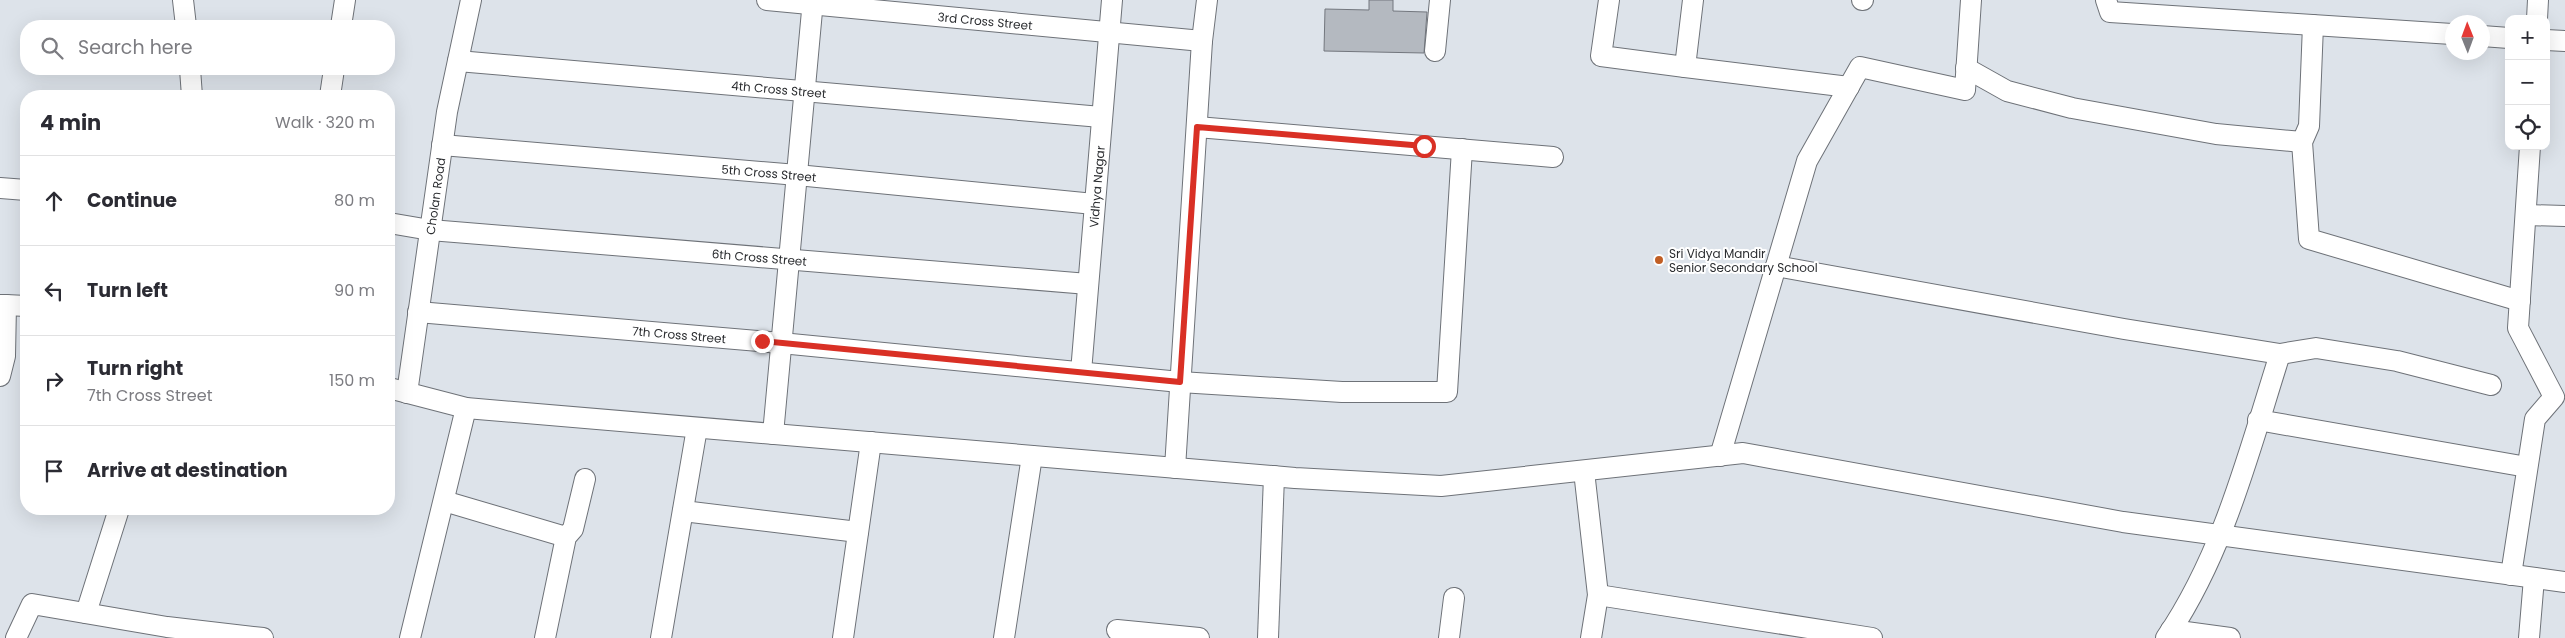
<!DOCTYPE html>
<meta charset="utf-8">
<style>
:root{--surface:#fff;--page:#f7f7f7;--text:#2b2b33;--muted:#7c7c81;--line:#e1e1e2}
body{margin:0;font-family:Poppins,sans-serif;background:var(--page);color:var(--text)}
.controls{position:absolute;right:15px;top:15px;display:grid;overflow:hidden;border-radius:10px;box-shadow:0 5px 20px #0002}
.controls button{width:45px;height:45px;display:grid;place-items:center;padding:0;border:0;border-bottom:1px solid var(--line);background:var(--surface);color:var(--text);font:25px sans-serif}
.compass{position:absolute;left:2445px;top:15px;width:45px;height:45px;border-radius:50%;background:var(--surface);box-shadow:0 5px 20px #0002;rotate:359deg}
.stop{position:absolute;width:15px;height:15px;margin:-11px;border:4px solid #d93025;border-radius:50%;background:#fff}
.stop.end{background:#d93025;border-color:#fff;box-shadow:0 1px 5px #0008}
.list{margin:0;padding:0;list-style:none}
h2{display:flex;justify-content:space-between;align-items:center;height:65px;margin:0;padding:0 20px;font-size:21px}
h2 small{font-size:16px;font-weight:400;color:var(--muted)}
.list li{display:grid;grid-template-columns:32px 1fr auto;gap:15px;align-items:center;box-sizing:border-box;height:90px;padding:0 20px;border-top:1px solid var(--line)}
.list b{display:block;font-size:19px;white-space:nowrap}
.list p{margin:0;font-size:16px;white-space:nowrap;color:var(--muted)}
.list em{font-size:16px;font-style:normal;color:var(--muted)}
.icon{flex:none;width:28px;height:28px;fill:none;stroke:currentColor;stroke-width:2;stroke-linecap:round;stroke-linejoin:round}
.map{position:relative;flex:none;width:2565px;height:638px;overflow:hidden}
.search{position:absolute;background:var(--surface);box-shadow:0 5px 20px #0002;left:20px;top:20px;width:375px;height:55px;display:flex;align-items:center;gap:12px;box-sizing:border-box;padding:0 18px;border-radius:20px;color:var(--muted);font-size:19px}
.panel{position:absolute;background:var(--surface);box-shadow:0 5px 20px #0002;left:20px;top:90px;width:375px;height:425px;border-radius:20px}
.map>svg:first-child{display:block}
</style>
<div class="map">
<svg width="2565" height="638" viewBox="0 0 2565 638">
<rect width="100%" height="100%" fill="#dde3ea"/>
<path fill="#b4b9c0" stroke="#73777e" d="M1369,0H1393V11L1427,12L1424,53L1324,51L1325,9L1369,10Z"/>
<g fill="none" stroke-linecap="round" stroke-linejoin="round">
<g stroke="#6e7278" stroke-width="22">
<g id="street">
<path d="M183,0L186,26"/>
<path id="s1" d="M767,0L1202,41"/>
<path d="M1609,0L1601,56L1685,67L1693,0"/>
<path d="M1862,0H1863"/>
<path d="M2106,0L2110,12L2452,34"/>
<path d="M2537,19L2538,0"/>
<path d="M2313,25L2309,126L2302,142L2309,239L2520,301"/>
<path d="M341,26L345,0"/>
<path d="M2482,36L2509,38"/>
<path d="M2546,40L2565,41"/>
<path d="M1435,51L1440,0"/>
<path id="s2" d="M458,61L1101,117"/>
<path d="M1685,67L1849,87"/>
<path d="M1966,68L2007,91L2072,108L2216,134L2302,142"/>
<path d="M190,69L192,96"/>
<path d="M330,96L334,69"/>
<path d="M1197,127L1553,157"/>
<path id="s3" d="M442,145L797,175L1094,204"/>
<path d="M0,188L26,190"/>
<path d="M2526,215L2565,216"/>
<path id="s4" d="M389,223L430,230L1088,284"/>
<path d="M1776,266L2124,329L2280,354C2249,451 2224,553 2166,638"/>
<path d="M0,305H6L5,356L0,376"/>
<path d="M6,305L26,306"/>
<path id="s5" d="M418,312L781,343L1180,382L1342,392H1447L1462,149"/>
<path d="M2280,354L2316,348L2397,361L2491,385"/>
<path id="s6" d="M1081,372L1112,0"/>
<path d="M389,388L466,408L1295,478L1441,486L1743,453L2123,522L2565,582"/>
<path id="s7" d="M407,393L447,112L471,0"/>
<path d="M2258,420L2527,467"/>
<path d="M773,434L813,0"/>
<path d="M1720,456L1807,161L1860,67L1965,90L1971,0"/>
<path d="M1175,468L1202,41L1207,0"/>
<path d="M1584,471L1598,595L1591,638"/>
<path d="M444,501L566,537"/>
<path d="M683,511L858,532"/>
<path d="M2511,575L2535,419L2554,397L2518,328L2530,146"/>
<path d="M1598,595L1872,638"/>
<path d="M86,613L119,509"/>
<path d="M1117,630L1199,638"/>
<path d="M2171,630L2230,638"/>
<path d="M16,638L32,604L167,627L263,638"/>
<path d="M410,638L466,408"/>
<path d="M545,638L566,537L573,529L585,479"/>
<path d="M661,638L697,428"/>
<path d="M843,638L871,442"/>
<path d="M1004,638L1032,456"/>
<path d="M1268,638L1274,476"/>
<path d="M1449,638L1454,598"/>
<path d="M2529,638L2534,578"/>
</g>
</g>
<use href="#street" stroke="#fff" stroke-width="20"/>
</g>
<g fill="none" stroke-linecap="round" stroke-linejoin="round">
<path stroke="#d93025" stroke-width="6" d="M762,341L1180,382L1197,127L1424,146"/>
</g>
<circle fill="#c15e24" stroke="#fff" stroke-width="2" cx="1659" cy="260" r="5"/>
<g text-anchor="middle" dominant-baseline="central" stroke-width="4" stroke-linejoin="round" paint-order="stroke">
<g font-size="12" fill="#2b2d30" stroke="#fff">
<text stroke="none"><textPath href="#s1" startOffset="219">3rd Cross Street</textPath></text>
<text stroke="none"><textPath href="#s2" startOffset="322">4th Cross Street</textPath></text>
<text stroke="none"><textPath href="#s3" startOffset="328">5th Cross Street</textPath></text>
<text stroke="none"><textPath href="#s6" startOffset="186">Vidhya Nagar</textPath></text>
<text stroke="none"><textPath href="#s7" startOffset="199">Cholan Road</textPath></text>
<text stroke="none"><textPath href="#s4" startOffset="372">6th Cross Street</textPath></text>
<text stroke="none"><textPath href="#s5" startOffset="262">7th Cross Street</textPath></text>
</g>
<g font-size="12" fill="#2b2d30" stroke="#fff" text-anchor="start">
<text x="1669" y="253">Sri Vidya Mandir<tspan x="1669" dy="14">Senior Secondary School</tspan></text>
</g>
</g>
</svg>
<div class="controls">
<button>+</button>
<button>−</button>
<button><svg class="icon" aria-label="locate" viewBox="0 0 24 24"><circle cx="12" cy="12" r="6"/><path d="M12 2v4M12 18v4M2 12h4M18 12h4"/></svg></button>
</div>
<svg class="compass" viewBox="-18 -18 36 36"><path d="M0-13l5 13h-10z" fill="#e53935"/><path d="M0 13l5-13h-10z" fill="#7c7c81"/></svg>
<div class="stop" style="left:1424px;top:146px"></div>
<div class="stop end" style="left:762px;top:341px"></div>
<div class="search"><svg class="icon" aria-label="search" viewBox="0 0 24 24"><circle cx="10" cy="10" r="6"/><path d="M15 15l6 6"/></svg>Search here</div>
<section class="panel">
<h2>4 min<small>Walk · 320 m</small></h2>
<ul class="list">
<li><svg class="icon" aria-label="ahead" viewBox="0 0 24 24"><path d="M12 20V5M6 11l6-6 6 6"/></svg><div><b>Continue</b></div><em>80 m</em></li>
<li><svg class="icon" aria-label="left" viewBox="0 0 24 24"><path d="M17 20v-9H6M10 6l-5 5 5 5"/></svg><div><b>Turn left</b></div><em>90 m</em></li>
<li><svg class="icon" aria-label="right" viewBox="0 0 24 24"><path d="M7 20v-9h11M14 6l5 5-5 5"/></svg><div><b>Turn right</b><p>7th Cross Street</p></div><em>150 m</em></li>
<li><svg class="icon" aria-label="arrive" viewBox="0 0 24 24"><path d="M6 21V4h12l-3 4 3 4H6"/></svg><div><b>Arrive at destination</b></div></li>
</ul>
</section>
</div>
